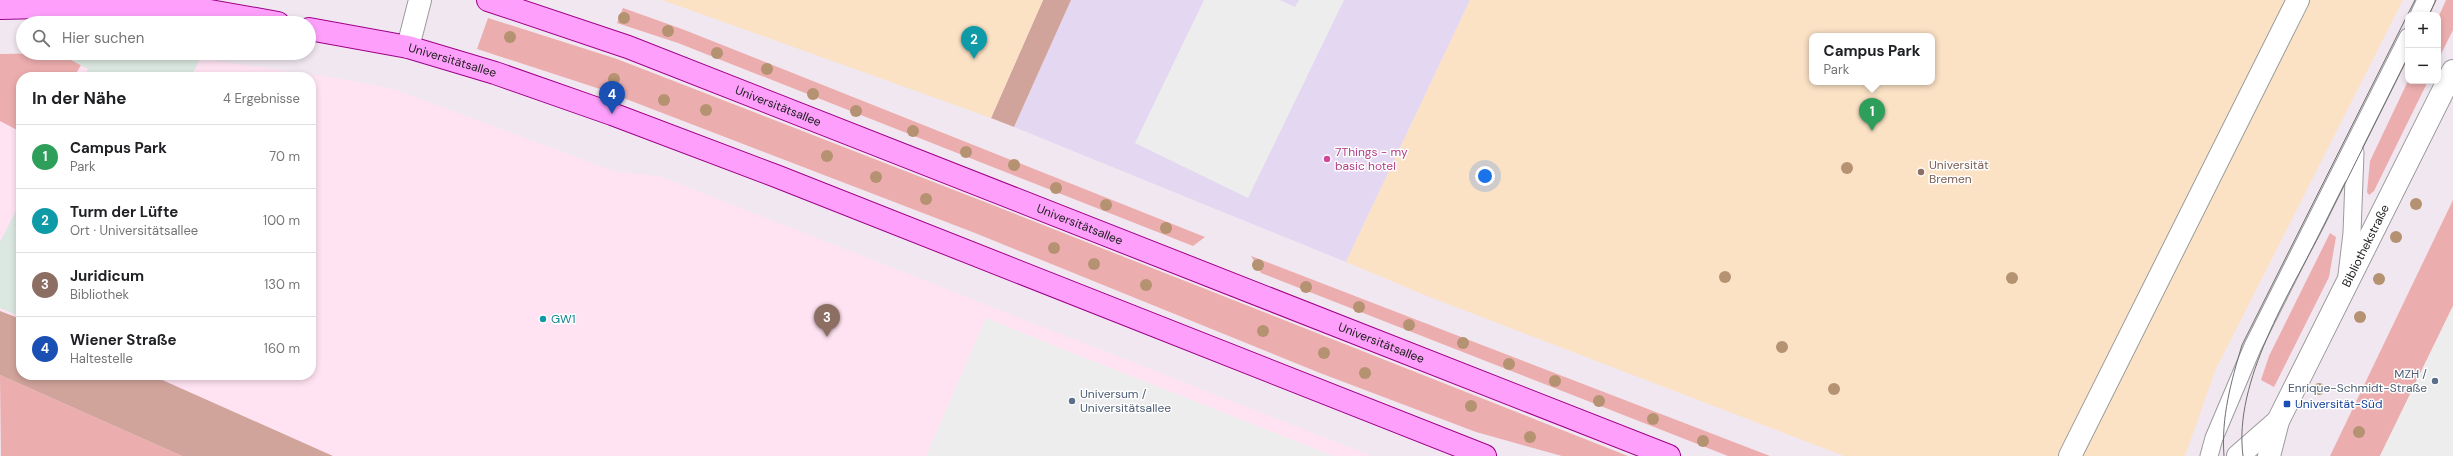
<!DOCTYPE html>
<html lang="de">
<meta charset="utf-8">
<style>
:root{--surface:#fff;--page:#f2f2f2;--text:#202124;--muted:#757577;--line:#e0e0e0;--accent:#6100d2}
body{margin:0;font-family:"DM Sans",sans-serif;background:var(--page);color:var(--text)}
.controls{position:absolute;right:12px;top:12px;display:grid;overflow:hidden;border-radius:8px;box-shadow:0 2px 6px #0003}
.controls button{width:36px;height:36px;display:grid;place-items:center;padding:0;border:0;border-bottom:1px solid var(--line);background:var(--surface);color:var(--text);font:20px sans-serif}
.you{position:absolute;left:1485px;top:176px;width:14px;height:14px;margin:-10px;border:3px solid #fff;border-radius:50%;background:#1a73e8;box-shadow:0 0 0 6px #1a73e833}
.badge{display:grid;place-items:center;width:26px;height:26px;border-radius:50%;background:var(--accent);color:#fff;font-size:13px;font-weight:700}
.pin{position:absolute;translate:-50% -33px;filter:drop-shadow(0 1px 2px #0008)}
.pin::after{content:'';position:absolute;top:21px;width:14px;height:12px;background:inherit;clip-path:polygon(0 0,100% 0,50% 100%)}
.popup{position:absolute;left:1809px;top:33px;width:126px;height:52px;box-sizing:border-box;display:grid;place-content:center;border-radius:8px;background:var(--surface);filter:drop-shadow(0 1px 3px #0005);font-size:13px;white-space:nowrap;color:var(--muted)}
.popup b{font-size:15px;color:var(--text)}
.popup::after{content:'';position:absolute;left:50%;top:100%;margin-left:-8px;border:8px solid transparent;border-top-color:var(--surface)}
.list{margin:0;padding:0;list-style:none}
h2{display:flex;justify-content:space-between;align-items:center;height:52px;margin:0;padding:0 16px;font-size:17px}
h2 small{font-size:13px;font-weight:400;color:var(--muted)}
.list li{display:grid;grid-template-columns:26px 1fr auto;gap:12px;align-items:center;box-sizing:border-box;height:64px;padding:0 16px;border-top:1px solid var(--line)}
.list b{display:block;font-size:15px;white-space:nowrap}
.list p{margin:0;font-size:13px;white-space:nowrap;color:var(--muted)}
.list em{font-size:13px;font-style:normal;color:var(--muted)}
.icon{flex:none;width:22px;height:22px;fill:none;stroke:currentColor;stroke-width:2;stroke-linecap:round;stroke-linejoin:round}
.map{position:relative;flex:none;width:2453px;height:456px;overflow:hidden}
.search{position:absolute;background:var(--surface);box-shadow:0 2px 6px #0003;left:16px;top:16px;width:300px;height:44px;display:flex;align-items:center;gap:10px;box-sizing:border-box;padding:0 14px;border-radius:22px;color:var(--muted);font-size:15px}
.panel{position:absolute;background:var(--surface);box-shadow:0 2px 6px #0003;left:16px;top:72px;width:300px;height:308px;border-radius:16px}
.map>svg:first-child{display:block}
</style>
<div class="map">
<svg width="2453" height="456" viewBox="0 0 2453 456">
<rect width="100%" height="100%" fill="#f1e7f0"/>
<path fill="#e4d7f2" d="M1071,0H1470L1346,262L1014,127Z"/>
<path fill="#ffe3f2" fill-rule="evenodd" d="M120,53L175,55L335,78L390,88L616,172L659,176L1371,456H182L0,375V54ZM21,77H311V375H21Z"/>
<g fill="#ecadae">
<path d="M2446,0H2453V30L2438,60V18Z"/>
<path d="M623,8L682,29L1205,237L1193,246L678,43L617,23Z"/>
<path d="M488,18L617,59L985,202L1628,456H1562L1476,432L1320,373L975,233L600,89L477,49Z"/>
<path d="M58,53L81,65L74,77H21V132L0,121V54Z"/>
<path d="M2408,81H2428L2374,191L2369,195L2367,192L2370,161Z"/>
<path d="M2453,200V306L2380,456H2330Z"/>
<path d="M2330,233L2336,237L2329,277L2274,387L2261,380L2269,356Z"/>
<path d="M1251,256L1770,456H1728L1261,273Z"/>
<path d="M0,375L182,456H1Z"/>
</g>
<g fill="#d1a49b">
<path d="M1043,0H1071L1014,127L991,118Z"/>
<path d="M0,311L21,319V375H151L333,456H182L0,375Z"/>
</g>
<g fill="#fbe2c5" fill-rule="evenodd">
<path d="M662,0H1043L991,118Z"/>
<path d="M1470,0H2403L2215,371L2185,456H1844L1427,296L1346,262ZM1812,36H1932V82H1812Z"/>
</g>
<g fill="#ededed">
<path d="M1204,0H1280L1295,7L1299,0H1344L1248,198L1135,143Z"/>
<path d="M2453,306V456H2380Z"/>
<path d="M986,318L1055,346L1333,456H926Z"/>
</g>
<g fill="#dbe7e1">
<path d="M58,53L175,55L200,59L191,77H84L88,69Z"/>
<path d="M21,201V317L0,308V242Z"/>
</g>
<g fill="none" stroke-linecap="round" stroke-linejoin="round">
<g stroke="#9b9b9b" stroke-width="19">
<g id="lane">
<path d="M2419,15L2426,0"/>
<path d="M2347,275L2352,233L2355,152"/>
<path d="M2209,456L2214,438L2253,346L2408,37"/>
</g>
</g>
<g stroke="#9b9b9b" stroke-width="24">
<g id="street">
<path d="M408,47L420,0"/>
<path d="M2070,456L2298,0"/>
<path d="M2238,456L2278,421"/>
<path id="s1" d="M2269,456L2278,421L2453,71"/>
</g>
</g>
<g stroke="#9e0089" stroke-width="24">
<g id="primary">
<path id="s2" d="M488,0L628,47L1669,456"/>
<path d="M0,8L130,5L204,10L278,23"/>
<path id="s3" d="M309,29L408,47L495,73L612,114L776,176L1485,456"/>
</g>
</g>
<use href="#lane" stroke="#fff" stroke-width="17"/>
<use href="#street" stroke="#fff" stroke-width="22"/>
<use href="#primary" stroke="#fea0fb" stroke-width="22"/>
<g stroke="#6f6f6f" stroke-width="1">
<path d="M2429,15L2436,0"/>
<path d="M2224,456C2221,417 2231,382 2242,345L2415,0"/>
<path d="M2243,456C2233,381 2290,293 2323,228C2351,171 2380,114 2408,57"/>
</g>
</g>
<g fill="#b59271">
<circle cx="624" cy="18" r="6"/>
<circle cx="668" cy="31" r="6"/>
<circle cx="510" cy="37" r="6"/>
<circle cx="717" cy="53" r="6"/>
<circle cx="767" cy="69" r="6"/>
<circle cx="614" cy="79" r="6"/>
<circle cx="813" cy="94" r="6"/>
<circle cx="664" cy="100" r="6"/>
<circle cx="706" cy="110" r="6"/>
<circle cx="856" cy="111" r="6"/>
<circle cx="913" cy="131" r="6"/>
<circle cx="966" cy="152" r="6"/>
<circle cx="827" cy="156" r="6"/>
<circle cx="1014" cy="165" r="6"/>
<circle cx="1847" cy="168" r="6"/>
<circle cx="876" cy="177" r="6"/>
<circle cx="1056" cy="188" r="6"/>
<circle cx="926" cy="199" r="6"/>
<circle cx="2416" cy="204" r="6"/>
<circle cx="1106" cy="205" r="6"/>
<circle cx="1166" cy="228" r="6"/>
<circle cx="2396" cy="237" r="6"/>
<circle cx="1054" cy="248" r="6"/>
<circle cx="1094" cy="264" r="6"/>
<circle cx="1258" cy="265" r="6"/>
<circle cx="1725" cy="277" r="6"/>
<circle cx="2012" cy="278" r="6"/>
<circle cx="2379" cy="279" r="6"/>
<circle cx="1146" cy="285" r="6"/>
<circle cx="1306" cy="287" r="6"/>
<circle cx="1359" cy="307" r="6"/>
<circle cx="2360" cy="317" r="6"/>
<circle cx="1409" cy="325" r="6"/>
<circle cx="1263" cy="331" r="6"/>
<circle cx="1463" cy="343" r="6"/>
<circle cx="1782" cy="347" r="6"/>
<circle cx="1324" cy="353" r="6"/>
<circle cx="1509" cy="364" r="6"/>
<circle cx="1365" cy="373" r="6"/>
<circle cx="1555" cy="381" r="6"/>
<circle cx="1834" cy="389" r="6"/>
<circle cx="2319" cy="389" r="6"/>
<circle cx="1599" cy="401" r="6"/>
<circle cx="1471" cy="406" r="6"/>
<circle cx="1653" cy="419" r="6"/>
<circle cx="2359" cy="432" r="6"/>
<circle cx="1530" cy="437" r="6"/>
<circle cx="1703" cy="441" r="6"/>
</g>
<circle fill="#d1479c" stroke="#fff" stroke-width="1.5" cx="1327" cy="159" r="4"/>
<circle fill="#8d6e63" stroke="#fff" stroke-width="1.5" cx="1921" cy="172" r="4"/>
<circle fill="#0f9aa8" stroke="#fff" stroke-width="1.5" cx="543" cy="319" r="4"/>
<g fill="#5c6f8a" stroke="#fff" stroke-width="1.5">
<circle cx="2435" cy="381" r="4"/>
<circle cx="1072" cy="401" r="4"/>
</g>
<rect fill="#1a4fb4" stroke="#fff" stroke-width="1.5" x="2283" y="400" width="8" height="8" rx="2"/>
<g text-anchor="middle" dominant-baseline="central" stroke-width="3" stroke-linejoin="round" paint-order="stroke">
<g font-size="12" fill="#212121" stroke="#fff">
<text stroke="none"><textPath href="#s3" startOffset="147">Universitätsallee</textPath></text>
<text stroke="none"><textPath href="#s2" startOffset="309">Universitätsallee</textPath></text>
<text stroke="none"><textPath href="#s2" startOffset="633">Universitätsallee</textPath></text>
<text stroke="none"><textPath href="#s1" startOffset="232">Bibliothekstraße</textPath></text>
<text stroke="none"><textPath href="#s2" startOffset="957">Universitätsallee</textPath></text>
</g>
<g font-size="12" fill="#b23c85" stroke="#fff" text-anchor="start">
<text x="1335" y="152">7Things - my<tspan x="1335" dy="14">basic hotel</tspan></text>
</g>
<g font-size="12" fill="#785e54" stroke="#fff" text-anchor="start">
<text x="1929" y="165">Universität<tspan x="1929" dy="14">Bremen</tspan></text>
</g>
<g font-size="12" fill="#0d838f" stroke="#fff" text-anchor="start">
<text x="551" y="319">GW1</text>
</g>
<g font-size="12" fill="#4e5e75" stroke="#fff" text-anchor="end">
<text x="2427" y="374">MZH /<tspan x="2427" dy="14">Enrique-Schmidt-Straße</tspan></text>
<text x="1080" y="394" text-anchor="start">Universum /<tspan x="1080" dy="14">Universitätsallee</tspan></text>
</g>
<g font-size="12" fill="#164399" stroke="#fff" text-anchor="start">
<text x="2295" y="404">Universität-Süd</text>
</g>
</g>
</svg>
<div class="controls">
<button>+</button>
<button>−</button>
</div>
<div class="you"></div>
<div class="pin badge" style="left:1872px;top:131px;background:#2e9e5b">1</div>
<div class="popup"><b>Campus Park</b>Park</div>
<div class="pin badge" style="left:974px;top:59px;background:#0f9aa8">2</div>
<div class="pin badge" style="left:827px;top:337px;background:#8d6e63">3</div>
<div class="pin badge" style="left:612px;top:114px;background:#1a4fb4">4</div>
<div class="search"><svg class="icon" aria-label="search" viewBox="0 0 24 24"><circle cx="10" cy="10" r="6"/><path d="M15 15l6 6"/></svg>Hier suchen</div>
<section class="panel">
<h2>In der Nähe<small>4 Ergebnisse</small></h2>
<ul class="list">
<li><span class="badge" style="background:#2e9e5b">1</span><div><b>Campus Park</b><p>Park</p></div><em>70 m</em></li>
<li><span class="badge" style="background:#0f9aa8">2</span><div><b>Turm der Lüfte</b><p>Ort · Universitätsallee</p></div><em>100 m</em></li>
<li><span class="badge" style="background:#8d6e63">3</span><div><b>Juridicum</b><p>Bibliothek</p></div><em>130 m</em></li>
<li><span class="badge" style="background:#1a4fb4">4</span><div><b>Wiener Straße</b><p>Haltestelle</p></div><em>160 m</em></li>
</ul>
</section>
</div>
